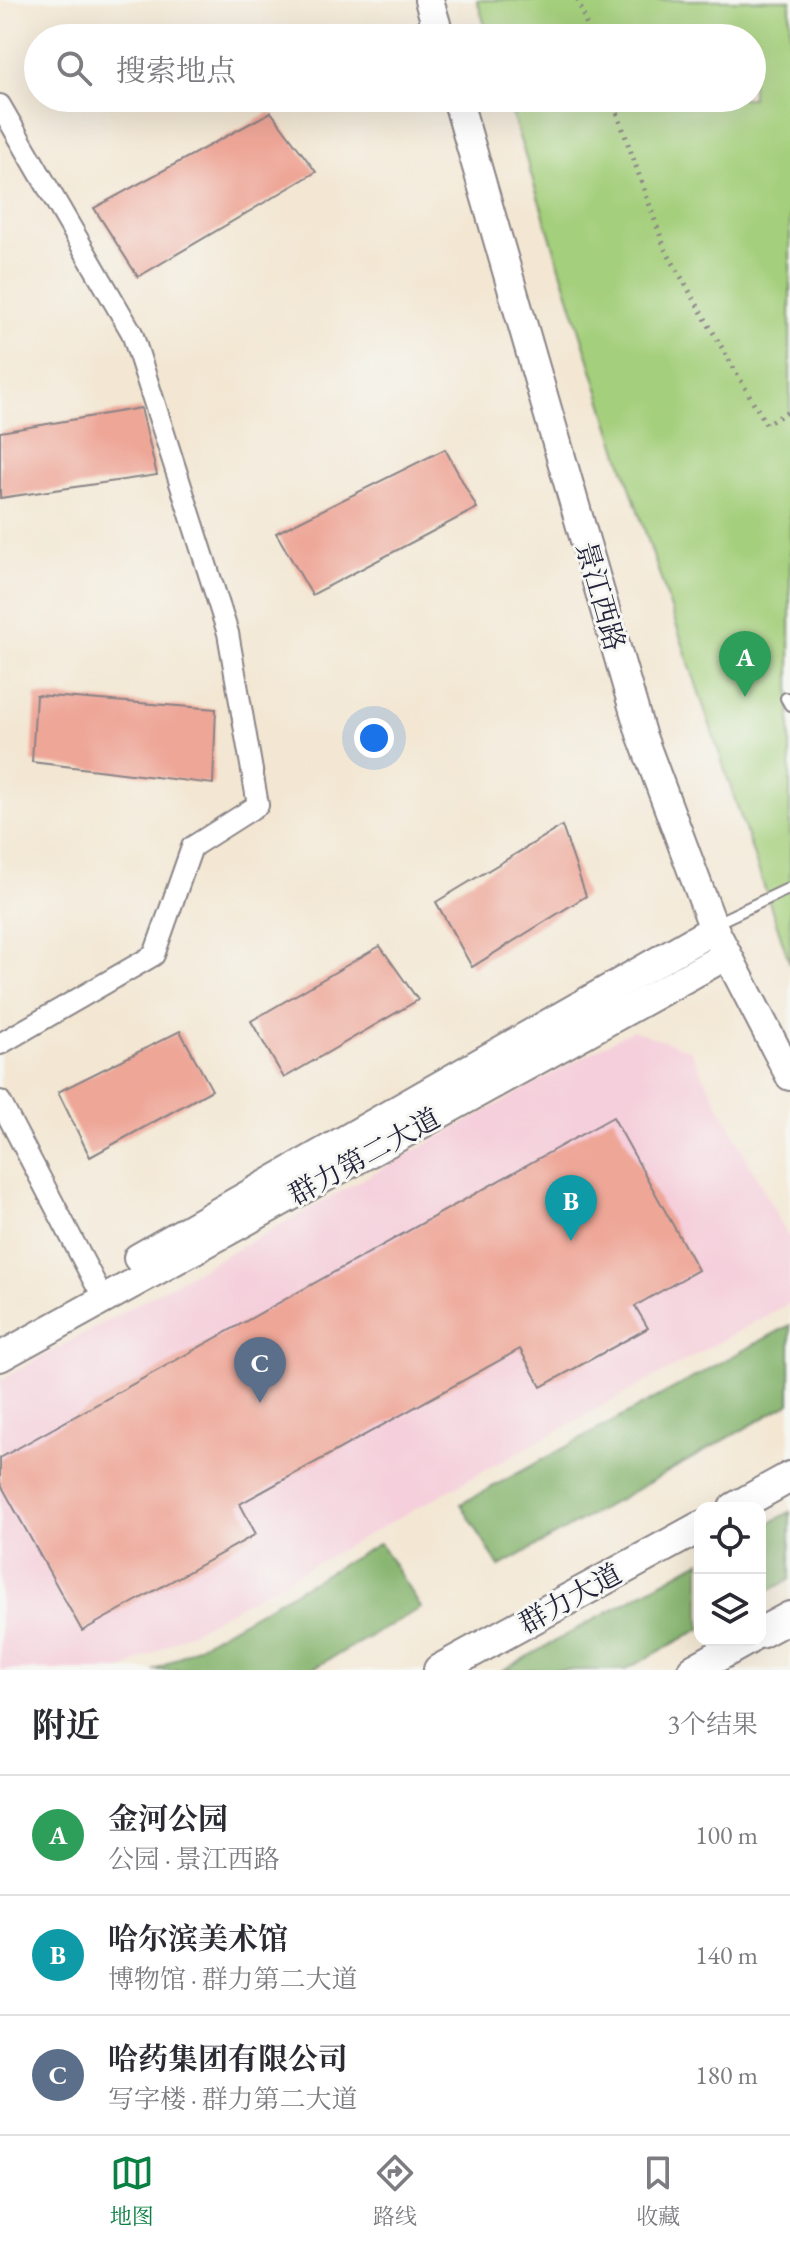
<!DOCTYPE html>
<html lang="zh">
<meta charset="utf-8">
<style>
:root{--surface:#fff;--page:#f7f7f7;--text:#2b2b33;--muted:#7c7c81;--line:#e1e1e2;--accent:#0b8043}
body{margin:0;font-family:"EB Garamond","Noto Serif SC",serif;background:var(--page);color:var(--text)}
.controls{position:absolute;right:24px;bottom:24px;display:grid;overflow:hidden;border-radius:16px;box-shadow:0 8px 32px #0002}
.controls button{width:72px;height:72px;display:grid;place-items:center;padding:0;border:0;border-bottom:2px solid var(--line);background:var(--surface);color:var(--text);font:40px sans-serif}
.you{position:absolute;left:374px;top:738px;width:28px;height:28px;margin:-20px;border:6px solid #fff;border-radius:50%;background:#1a73e8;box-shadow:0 0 0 12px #1a73e833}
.badge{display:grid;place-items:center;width:52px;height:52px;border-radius:50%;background:var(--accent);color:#fff;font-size:26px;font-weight:700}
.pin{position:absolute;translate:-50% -66px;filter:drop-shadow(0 2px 4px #0008)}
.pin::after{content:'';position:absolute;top:42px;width:28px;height:24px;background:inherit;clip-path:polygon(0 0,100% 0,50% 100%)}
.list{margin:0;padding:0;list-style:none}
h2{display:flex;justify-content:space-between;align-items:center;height:104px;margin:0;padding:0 32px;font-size:34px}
h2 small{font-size:26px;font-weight:400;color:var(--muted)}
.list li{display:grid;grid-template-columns:52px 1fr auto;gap:24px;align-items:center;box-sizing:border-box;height:120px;padding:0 32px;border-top:2px solid var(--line)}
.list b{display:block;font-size:30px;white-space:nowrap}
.list p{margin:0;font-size:26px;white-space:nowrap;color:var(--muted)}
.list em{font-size:26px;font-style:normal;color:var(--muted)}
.icon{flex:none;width:44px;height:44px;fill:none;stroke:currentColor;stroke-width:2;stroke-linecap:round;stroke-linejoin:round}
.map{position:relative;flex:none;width:790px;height:1670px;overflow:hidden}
.search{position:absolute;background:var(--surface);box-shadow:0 8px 32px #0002;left:24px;right:24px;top:24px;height:88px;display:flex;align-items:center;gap:20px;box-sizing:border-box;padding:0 28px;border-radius:44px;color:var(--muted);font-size:30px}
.sheet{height:464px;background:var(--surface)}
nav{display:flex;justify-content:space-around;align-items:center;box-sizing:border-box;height:112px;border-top:2px solid var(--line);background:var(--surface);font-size:22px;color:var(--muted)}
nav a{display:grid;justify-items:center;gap:4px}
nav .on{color:var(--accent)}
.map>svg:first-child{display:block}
</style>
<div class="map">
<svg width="790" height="1670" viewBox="0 0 790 1670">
<rect width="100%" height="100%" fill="#f6f6f2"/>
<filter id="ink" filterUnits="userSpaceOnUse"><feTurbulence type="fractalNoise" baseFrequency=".0125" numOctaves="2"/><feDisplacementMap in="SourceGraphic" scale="16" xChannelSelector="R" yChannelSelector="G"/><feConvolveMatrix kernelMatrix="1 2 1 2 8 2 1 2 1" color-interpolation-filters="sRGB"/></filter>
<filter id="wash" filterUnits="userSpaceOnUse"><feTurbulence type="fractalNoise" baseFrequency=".006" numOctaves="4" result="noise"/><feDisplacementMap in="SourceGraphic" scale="32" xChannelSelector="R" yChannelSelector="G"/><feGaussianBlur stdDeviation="1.8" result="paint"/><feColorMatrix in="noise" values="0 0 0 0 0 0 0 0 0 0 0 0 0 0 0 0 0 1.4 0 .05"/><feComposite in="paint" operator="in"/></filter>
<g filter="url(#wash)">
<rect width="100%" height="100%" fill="#f3e7d3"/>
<path fill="#f5cfdb" d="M632,1030L690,1050L790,1240V1303L122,1670H0V1380Z"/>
<path fill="#a4cf7b" stroke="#63785b" stroke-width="2" d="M477,0H790V964L611,430L507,98H752V38H489Z"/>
<g fill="#83b26b" stroke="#526a53" stroke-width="2">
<path d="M790,1325V1403L499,1567L461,1504Z"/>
<path d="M790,1512V1579L760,1596V1528Z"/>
<path d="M380,1543L421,1608L310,1670H156Z"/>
<path d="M700,1561V1629L625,1670H503Z"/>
</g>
<g id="blocks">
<g fill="#eea697">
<path d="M271,112L316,172L138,277L94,208Z"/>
<path d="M141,408L157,475L0,498V432Z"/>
<path d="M445,449L477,508L312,595L276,533Z"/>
<path d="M36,695L216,709L213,784L32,762Z"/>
<path d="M562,826L586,896L472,967L436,902Z"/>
<path d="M380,946L418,1000L284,1078L251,1021Z"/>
<path d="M180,1031L212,1090L90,1157L58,1092Z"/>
<path d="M613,1117L698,1270L635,1306L648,1328L541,1387L520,1349L240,1504L256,1534L82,1631L0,1483V1458Z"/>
</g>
</g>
</g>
<g filter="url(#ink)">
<use href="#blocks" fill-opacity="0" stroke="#8a8487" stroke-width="2"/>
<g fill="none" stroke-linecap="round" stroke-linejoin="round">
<g stroke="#8a8487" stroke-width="14">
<g id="lane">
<path d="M786,698L790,705"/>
<path d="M716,923L790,888"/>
</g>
</g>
<g stroke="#8a8487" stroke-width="24">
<g id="street">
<path d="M0,105L132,333L228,633L258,805L192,847L154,955L0,1044"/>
<path d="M0,1101L95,1283"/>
</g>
</g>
<g stroke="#8a8487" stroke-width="32">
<g id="secondary">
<path d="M429,0L440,38"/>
<path d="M457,98L641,734L714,929L790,1076"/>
<path d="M138,1258L714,929"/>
<path d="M0,1357L727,955"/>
</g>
</g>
<g stroke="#8a8487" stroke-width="34">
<g id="primary">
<path d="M734,1508L790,1477"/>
<path d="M760,1633L790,1617"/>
<path d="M439,1670L700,1527"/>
<path d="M693,1670L747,1640"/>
</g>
</g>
<g stroke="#8a8487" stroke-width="5" stroke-dasharray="2 6" stroke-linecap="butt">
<path d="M578,0L591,38"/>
<path d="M612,98L665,249L766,424L790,411"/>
</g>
<use href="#lane" stroke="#fff" stroke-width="10"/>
<use href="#street" stroke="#fff" stroke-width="20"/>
<use href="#secondary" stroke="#fff" stroke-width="28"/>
<use href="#primary" stroke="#fff" stroke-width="30"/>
</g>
</g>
<g text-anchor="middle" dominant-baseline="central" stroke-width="6" stroke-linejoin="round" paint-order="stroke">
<g font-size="28" fill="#22223b" stroke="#f6f6f2">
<text transform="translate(601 596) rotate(74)">景江西路</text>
<text transform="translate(364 1156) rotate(-29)">群力第二大道</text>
<text transform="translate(570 1598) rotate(-29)">群力大道</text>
</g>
</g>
</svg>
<div class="controls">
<button><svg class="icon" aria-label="locate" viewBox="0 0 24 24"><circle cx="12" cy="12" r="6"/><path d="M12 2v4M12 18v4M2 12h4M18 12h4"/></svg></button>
<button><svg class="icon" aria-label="layers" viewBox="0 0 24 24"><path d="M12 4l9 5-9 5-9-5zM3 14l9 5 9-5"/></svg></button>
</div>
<div class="you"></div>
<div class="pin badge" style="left:745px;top:697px;background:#2e9e5b">A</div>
<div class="pin badge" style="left:571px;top:1241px;background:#0f9aa8">B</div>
<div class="pin badge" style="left:260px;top:1403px;background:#5c6f8a">C</div>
<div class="search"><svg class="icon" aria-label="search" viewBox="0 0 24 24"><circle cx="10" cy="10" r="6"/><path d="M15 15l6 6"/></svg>搜索地点</div>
</div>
<section class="sheet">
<h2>附近<small>3个结果</small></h2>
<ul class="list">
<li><span class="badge" style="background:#2e9e5b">A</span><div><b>金河公园</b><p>公园 · 景江西路</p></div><em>100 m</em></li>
<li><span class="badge" style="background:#0f9aa8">B</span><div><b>哈尔滨美术馆</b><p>博物馆 · 群力第二大道</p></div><em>140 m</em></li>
<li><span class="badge" style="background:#5c6f8a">C</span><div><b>哈药集团有限公司</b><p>写字楼 · 群力第二大道</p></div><em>180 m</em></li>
</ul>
</section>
<nav>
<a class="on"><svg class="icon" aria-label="map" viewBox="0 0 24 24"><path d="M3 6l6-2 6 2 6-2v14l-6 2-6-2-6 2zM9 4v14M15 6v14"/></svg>地图</a>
<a><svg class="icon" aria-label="directions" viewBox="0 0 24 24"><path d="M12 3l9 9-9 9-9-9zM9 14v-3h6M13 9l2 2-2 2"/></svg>路线</a>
<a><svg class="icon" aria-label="saved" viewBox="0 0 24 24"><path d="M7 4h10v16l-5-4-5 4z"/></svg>收藏</a>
</nav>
